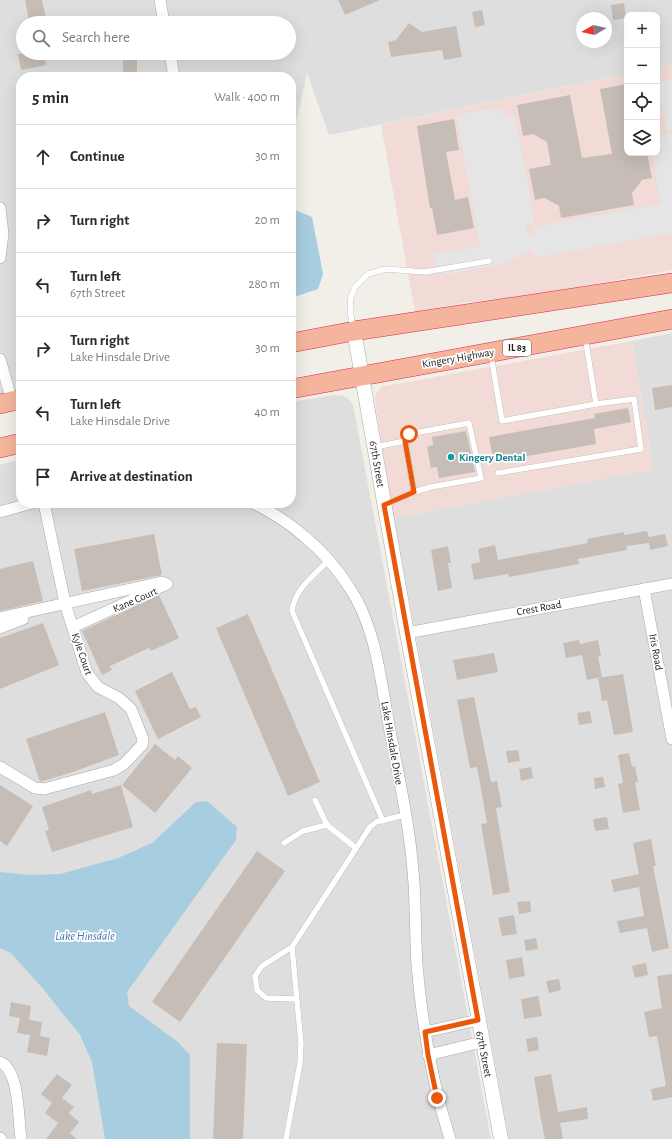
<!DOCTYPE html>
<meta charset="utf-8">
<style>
:root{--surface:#fff;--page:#f2f2f3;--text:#2b2b33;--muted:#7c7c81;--line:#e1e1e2}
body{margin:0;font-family:"Alegreya Sans",sans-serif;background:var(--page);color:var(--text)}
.controls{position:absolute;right:12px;top:12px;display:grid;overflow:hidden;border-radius:8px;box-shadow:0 4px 16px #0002}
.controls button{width:36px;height:36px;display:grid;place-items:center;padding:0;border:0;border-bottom:1px solid var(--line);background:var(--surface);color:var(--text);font:20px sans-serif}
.compass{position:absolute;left:576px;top:12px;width:36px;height:36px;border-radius:50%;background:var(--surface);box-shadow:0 4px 16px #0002;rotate:261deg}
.stop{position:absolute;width:12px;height:12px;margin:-9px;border:3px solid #ea580c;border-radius:50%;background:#fff}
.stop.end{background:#ea580c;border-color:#fff;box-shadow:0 1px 4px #0008}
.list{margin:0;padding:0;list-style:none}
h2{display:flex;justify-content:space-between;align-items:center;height:52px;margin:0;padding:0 16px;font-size:17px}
h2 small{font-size:13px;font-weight:400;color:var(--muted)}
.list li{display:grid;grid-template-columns:26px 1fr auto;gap:12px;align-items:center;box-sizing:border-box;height:64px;padding:0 16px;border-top:1px solid var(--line)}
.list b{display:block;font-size:15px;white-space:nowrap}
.list p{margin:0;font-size:13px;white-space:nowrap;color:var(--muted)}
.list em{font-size:13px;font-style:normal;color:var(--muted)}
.icon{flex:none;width:22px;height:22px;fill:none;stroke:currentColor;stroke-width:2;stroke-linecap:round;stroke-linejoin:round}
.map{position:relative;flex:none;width:672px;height:1139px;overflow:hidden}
.search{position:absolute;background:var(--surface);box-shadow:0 4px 16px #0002;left:16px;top:16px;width:280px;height:44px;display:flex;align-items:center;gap:10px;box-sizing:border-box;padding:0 14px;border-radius:22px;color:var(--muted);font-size:15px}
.panel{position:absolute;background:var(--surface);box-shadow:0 4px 16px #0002;left:16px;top:72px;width:280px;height:436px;border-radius:16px}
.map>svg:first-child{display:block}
</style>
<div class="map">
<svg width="672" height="1139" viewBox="0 0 672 1139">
<rect width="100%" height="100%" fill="#f1efe7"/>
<g fill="#dfdede" fill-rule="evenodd">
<path d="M0,0H672V65L657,68V15H627V74L329,135L307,73L291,145V77H21V389L0,394ZM582,18H606V42H582ZM23,23H289V53H23Z"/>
<path d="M672,333V1139H509L394,518L653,469L632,341Z"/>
<path d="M335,395L343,396L349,399L353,405L491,1139H0V465L21,459V503H291V402Z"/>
</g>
<g fill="#f2dad6">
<path d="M672,65V270L540,294L462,303L415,312L381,125L627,74V153H657V68Z"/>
<path d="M632,341L653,469L394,518L377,415L375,396L381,387Z"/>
</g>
<g fill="#e5e5e5">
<path d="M672,80V129L667,130L657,83Z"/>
<path d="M502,107L504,117L515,115L535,223L528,224L526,227L528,235L533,236L532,227L660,204L652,153H657V146L660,143L658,135L672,133V233L534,258V253L530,250L505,264L438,276L434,254L480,246L456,115Z"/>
<path d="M162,582L73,627L65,603Z"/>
</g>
<g fill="#a7cee0">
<path d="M291,208L312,217L323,274L318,289L297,296L291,295Z"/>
<path d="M207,801L237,827L236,840L127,992L129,1006L178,1042L190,1055V1139H105L92,1062L80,1035L44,990L11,953L0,948V872L30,875L60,874L118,858L152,843L196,802Z"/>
</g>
<g fill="#c6beb6">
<path d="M25,0H42L46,18L29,21Z"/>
<path d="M338,0H380L345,15Z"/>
<path d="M624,3L626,18L613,20L611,5Z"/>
<path d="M482,10L485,25L475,27L472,12Z"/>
<path d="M409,23L422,32L456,26L462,57L444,60L442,50L391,57L388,42L396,40Z"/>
<path d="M25,53H44L46,65L21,70L18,54Z"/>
<rect x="123" y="59" width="14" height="18"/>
<path d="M627,84V153H647L652,178L642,180L632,193L634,205L561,218L559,206L545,198L535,200L529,169L551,165L547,142L533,134L523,136L517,105L570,95L582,158L612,154L600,89Z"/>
<path d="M454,119L459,150L446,152L455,200L468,197L474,228L437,235L432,208H430L417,126Z"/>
<path d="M672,385V407L655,410L652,388Z"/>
<path d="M628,408L631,422L594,429L596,444L494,462L489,437L595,418L594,414Z"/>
<path d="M466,431L475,472L439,478L437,467L431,468L427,447L433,445L432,437Z"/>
<path d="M647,531L649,537L665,534L668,546L650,550L649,543L626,546L627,550L578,559L579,564L509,577L508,574L474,580L471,564L480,562L478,549L495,545L498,560L588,543L587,539L624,532V535Z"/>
<path d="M154,534L162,575L82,591L74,549Z"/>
<path d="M448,546L451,563H448L452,588L438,591L431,550Z"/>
<path d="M33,561L43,601L0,611V569Z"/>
<path d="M159,595L179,638L151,651L149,648L110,666L112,670L102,675L82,631Z"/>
<path d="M248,614L320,782L288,796L216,628Z"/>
<path d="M43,623L59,665L0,689V638Z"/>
<path d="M579,640L580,644L598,640L601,656L598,657L602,677L587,680L582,655L566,658L563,643Z"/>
<path d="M494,653L498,672L457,680L453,660Z"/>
<path d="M172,672L190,709L196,707L201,717L158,739L135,691Z"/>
<path d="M623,674L633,732L614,735L607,700L602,701L598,678Z"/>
<path d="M474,697L491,782L497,781L502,807L496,808L510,892L493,895L481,824L487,823L477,767L470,768L457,700Z"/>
<path d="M590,711L592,723L579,725L577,713Z"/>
<path d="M105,712L119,755L70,773L40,782L26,739Z"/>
<path d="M155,744L175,760L178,756L192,768L155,813L122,785Z"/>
<path d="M518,750L520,761L508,763L506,751Z"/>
<path d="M629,753L632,767L635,766L638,782H635L640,810L623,813L618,784L623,783L618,755Z"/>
<path d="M531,767L533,778L521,781L519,769Z"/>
<path d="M603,777L605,787L595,789L594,778Z"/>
<path d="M0,785L33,806L7,846L0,841Z"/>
<path d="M121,785L133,827L52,852L45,831L49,830L42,807L91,790L92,794Z"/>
<path d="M607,817L609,829L595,831L593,819Z"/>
<path d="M651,839L656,866H653L669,948L652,952L647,928L620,933L617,921L644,916L639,887L614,892L611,880L639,874L633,843Z"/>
<path d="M257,851L285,871L180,1022L152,1002Z"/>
<path d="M530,901L531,912L519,914L517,902Z"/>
<path d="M514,915L517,934L502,936L498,918Z"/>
<path d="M536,938L538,949L526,951L524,940Z"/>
<path d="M522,957L525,976L509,979L506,960Z"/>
<path d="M646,963L648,975L635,978L632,966Z"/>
<path d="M672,974V1097L653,1101L651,1089L666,1086L657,1036L649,1037L644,1012L662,1008L657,976Z"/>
<path d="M559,979L561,990L549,993L546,981Z"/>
<path d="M538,996L542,1016L524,1019L521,999Z"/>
<path d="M11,1002L31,1006L29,1020L42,1022L40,1036L50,1038L47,1056L27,1052L30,1035L17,1033L20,1018L9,1016Z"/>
<path d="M537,1037L539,1050L528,1052L526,1039Z"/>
<path d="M217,1043L247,1044L243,1139H213Z"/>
<path d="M57,1074L72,1085L62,1098L74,1107L69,1113L79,1122L70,1133L77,1139H46L58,1123L45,1113L52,1103L41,1094Z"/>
<path d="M551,1074L558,1112L587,1107L588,1119L560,1123L563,1139H545L540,1114L534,1077Z"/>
</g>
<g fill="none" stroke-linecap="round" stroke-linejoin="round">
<g stroke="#a8a8a8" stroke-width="6">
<g id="service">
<path d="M353,329L350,309L351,297L355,287L368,274L386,269L425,272L489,261"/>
<path d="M491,355L502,421L596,404L585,337"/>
<path d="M405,441L409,434L469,423L481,478L431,487L414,492"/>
<path d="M375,447L405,441L414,492L385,505"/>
<path d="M498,473L641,449L634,399L596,404"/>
<path d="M328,561C314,575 294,590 292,611L383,821"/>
<path d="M315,800L327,825L356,848"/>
<path d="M284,843L303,831L327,825"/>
<path d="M292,947L262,966L255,976L257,990L266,998L296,999"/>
<path d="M286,1139L300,1063L301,1044L292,947L370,827L376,822L405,815"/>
</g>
</g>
<g stroke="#a8a8a8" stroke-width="12">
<g id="minor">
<path d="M160,0L164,23"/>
<path d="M170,53L174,77"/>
<path d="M0,208L3,234L0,258"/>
<path d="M0,359L12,401"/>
<path d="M253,503C291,521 326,551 349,587C375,625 380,675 388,720C397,770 409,820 413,871C416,902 415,933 417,965C422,1025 432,1082 450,1139"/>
<path d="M0,512L32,503"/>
<path d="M644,589L672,739"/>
<path d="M0,618L162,582L167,584L73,627"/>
<path d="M0,628L23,619"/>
<path d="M407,633L672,584"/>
<path d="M0,767L35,788L44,789L114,770L124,764L142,745L143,739L131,709L119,698L98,687L87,673L65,603L44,503"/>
<path d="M425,1032L478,1020"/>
<path d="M428,1055L482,1042"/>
<path d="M0,1062C20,1070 18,1120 21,1139"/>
<path d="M0,1138L1,1139"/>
</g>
</g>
<g stroke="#a8a8a8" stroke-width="15">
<path id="tertiary" d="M354,331L407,633L501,1139"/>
</g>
<g stroke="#e02456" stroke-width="20">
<g id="trunk">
<path d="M291,343L354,331L672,283"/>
<path d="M291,389L672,319"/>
<path d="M0,404L21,399"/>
<path d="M0,448L21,443"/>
</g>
</g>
<use href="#service" stroke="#fff" stroke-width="5.5"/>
<use href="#minor" stroke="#fff" stroke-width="11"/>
<use href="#tertiary" stroke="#fff" stroke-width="14"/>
<use href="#trunk" stroke="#f4b59c" stroke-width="19"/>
</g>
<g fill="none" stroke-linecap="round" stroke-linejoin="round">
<path stroke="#ea580c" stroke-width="5" d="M409,434L405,441L414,492L384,505L478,1020L425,1032L428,1055L437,1098"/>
</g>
<circle fill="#0f9aa8" stroke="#fff" stroke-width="1.5" cx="451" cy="457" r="4"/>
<g text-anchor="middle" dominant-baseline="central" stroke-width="3.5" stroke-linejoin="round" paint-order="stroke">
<rect fill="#fff" stroke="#646464" stroke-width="1" x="503" y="340" width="28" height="16" rx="3"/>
<g font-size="10" font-weight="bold" fill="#212121">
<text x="517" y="348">IL 83</text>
</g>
<g font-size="11" fill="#212121" stroke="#fff">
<text transform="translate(458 358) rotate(-10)">Kingery Highway</text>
<text transform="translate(377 464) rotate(80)">67th Street</text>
<text transform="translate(135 600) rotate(-24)">Kane Court</text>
<text transform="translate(539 608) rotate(-10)">Crest Road</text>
<text transform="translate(656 652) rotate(80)">Iris Road</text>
<text transform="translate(82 654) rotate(71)">Kyle Court</text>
<text transform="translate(392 743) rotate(80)">Lake Hinsdale Drive</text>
<text transform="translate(484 1054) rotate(79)">67th Street</text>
</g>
<g font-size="11" font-weight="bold" fill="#0d838f" stroke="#fff" text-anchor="start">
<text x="459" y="457">Kingery Dental</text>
</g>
<g font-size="12" font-style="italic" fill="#4a77b4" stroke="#fff">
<text x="85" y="936">Lake Hinsdale</text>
</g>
</g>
</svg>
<div class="controls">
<button>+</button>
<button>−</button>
<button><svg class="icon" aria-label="locate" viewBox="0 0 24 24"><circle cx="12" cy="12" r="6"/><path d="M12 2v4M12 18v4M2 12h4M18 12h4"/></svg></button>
<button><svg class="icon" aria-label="layers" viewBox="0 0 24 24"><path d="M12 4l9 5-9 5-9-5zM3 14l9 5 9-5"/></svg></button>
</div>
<svg class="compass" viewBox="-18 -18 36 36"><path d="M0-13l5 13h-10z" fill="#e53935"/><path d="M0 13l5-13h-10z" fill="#7c7c81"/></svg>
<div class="stop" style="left:409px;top:434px"></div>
<div class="stop end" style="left:437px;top:1098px"></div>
<div class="search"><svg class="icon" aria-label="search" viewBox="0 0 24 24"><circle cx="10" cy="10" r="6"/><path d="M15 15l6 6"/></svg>Search here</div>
<section class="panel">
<h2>5 min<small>Walk · 400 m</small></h2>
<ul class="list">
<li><svg class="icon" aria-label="ahead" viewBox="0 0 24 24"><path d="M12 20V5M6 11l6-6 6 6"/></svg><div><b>Continue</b></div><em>30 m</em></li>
<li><svg class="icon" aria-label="right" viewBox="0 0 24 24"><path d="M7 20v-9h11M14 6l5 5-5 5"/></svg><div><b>Turn right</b></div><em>20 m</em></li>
<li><svg class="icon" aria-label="left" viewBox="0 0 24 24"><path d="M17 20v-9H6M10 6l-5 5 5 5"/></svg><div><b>Turn left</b><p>67th Street</p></div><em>280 m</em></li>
<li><svg class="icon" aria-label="right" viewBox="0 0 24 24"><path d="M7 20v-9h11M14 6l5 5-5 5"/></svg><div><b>Turn right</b><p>Lake Hinsdale Drive</p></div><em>30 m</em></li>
<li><svg class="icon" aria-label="left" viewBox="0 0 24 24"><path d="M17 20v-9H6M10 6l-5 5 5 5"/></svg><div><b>Turn left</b><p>Lake Hinsdale Drive</p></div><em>40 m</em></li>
<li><svg class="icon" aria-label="arrive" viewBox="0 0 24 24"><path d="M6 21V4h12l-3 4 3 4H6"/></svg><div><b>Arrive at destination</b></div></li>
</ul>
</section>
</div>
